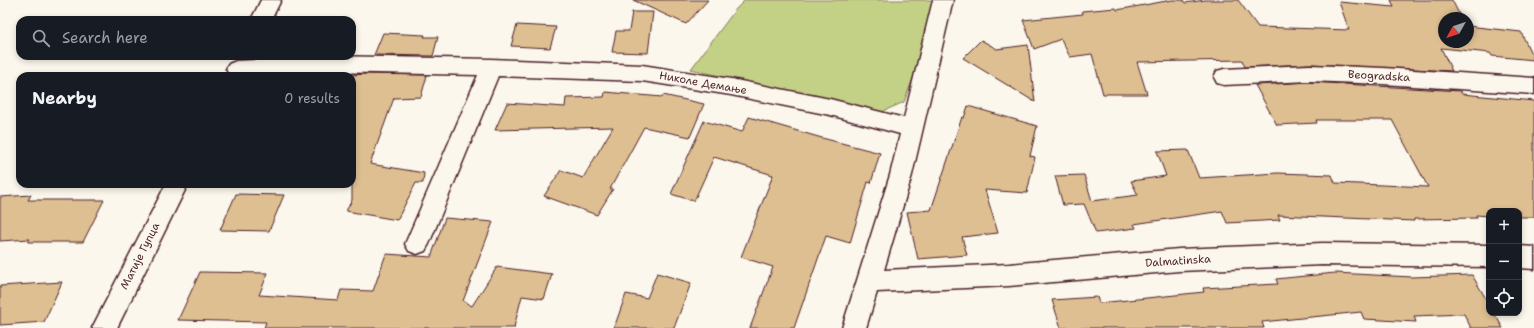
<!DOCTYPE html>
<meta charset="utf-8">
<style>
:root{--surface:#171b24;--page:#242831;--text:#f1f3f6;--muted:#9ea1a6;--line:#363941}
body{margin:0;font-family:"Shantell Sans",sans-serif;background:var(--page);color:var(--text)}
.controls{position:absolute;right:12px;bottom:12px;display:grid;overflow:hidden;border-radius:8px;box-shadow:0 2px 6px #0003}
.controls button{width:36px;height:36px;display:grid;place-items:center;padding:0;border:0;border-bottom:1px solid var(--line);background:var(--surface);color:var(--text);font:20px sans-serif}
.compass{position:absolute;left:1438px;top:12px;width:36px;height:36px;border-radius:50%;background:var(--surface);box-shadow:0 2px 6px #0003;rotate:230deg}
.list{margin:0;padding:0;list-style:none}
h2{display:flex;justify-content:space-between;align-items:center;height:52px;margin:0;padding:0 16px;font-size:17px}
h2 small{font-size:13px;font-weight:400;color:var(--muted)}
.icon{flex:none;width:22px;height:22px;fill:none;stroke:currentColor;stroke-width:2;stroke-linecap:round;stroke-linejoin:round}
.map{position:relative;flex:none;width:1534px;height:328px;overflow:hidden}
.search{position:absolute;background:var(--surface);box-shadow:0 2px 6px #0003;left:16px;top:16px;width:340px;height:44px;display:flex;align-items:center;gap:10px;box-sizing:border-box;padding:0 14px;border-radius:12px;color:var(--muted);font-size:15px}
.panel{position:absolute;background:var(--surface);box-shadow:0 2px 6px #0003;left:16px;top:72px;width:340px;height:116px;border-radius:12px}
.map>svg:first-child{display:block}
</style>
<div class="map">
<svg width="1534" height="328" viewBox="0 0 1534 328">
<rect width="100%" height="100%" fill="#fbf7ec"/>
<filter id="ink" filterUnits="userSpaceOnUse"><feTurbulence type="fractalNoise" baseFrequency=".025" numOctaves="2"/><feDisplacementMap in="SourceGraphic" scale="8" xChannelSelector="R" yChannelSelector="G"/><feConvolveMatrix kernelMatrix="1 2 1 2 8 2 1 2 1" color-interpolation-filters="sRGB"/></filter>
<g filter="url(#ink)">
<path fill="#c3d186" stroke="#867858" d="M745,0H935L940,6L904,102L877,114L691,69L736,9Z"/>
<g fill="#debf91" stroke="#4a1f2b">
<path d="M633,0H708L686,24Z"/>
<path d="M1172,0H1183L1185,3L1205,0H1238L1258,27L1349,30L1339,2L1394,7L1391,0H1452L1461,18H1444V42H1468V26L1521,32L1534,60L1492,56L1490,53L1441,48L1452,71L1310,64L1245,67L1242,60L1137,62L1147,94H1103L1092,54L1070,57L1061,39L1034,49L1023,20L1083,14L1082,11L1116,8L1117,10Z"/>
<path d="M632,12H653L648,53L612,52L616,31H629Z"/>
<path d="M517,25L556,27L550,48L511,46Z"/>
<path d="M383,33L425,35L424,37H438L433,56L374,55Z"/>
<path d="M981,40L997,49L1028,45L1035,102L963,58Z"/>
<path d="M366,74L427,75L421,97L394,98L370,164L424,173L423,183H416L397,220L346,211L352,200V75Z"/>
<path d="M1310,82L1460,91L1462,94L1534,101V217H1519V211H1489V216L1476,215L1477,218L1414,219V221L1278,215L1280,220L1227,223L1222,211L1134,224L1136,228L1096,233L1084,204L1063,205L1055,176L1084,175L1092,201L1138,195L1131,181L1166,176L1157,151L1188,150L1199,178L1278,173L1332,175L1335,183L1428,187L1392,120H1316L1317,123L1277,125L1255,85Z"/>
<path d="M605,92L662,97L663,95L704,104L690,137L644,127L610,189H613L597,215L544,196L561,170L583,178L613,127L495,130L507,103L565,107L566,98L604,97Z"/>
<path d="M968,106L1037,126L1030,156L1035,157L1027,193L985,190L998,233L962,237L967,255L918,259L907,212L931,210L962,117L964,118Z"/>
<path d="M749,117L822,138L880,153L871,183L868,182L850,243L826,236L794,328H750L773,267L741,257L773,175L714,157L694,201L671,194L704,121L742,132Z"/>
<path d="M236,194L284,195L269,231L220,230Z"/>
<path d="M31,195L28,200H104L83,242H28L30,239L0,241V197Z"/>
<path d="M445,218L493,222L463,301L472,306L497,267L552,274L544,299L522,296L514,327L515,328H264L266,322L178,320L200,272L268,273L259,295L338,300L341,290L373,291L386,254L431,257Z"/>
<path d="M657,273L691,283L674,328H614L626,294L647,298Z"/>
<path d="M1335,273L1412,277L1472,275L1489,304V313H1494L1503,328H1471L1464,314L1414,316L1416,322L1364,319L1361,312L1262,322L1264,328H1061L1052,300L1097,297L1099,303L1204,292L1203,288L1278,284L1276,279Z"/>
<path d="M62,282L44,322L0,325V286Z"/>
</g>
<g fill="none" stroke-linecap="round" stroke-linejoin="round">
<g stroke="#4a1f2b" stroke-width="3">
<g id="minor">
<path d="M261,0H281L271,20H251Z"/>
<path d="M933,0H953L912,175L884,270L1009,264L1179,249L1322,243L1489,245V267L1322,265L1179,271L1009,286L877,292L866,328H842L890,175L900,134L830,115L731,95L642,81L498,76L429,244L425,251L417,254L409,251L405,244L478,75L327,72L234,76L229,74L226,69L229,64L236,61L327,56L491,59L642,65L731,79L830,99L904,118Z"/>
<path d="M1310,65L1383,68L1534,78V94L1383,84L1310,81L1224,85L1217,83L1214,77L1217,71L1224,69Z"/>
<path d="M166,184H188L117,328H92Z"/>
<path d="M1519,246L1534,247V269L1519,268Z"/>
</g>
</g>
<use href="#minor" fill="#fbf7ec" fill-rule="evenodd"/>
</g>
</g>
<g text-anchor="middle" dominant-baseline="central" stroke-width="3.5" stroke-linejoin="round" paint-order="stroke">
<g font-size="11" fill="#4a1f2b" stroke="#fbf7ec">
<text transform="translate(1379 76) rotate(3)">Beogradska</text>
<text transform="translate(703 83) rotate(10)">Николе Демање</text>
<text transform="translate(140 256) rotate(-63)">Матије Гупца</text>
<text transform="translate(1178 261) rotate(-4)">Dalmatinska</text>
</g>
</g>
</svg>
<div class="controls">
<button>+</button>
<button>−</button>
<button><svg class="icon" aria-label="locate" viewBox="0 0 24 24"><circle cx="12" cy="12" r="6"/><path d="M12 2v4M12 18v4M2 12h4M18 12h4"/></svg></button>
</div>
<svg class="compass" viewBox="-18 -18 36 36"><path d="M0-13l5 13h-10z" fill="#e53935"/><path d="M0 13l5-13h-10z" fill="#9ea1a6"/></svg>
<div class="search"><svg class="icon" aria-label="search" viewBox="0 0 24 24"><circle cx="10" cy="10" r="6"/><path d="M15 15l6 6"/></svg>Search here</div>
<section class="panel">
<h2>Nearby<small>0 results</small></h2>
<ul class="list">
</ul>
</section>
</div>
